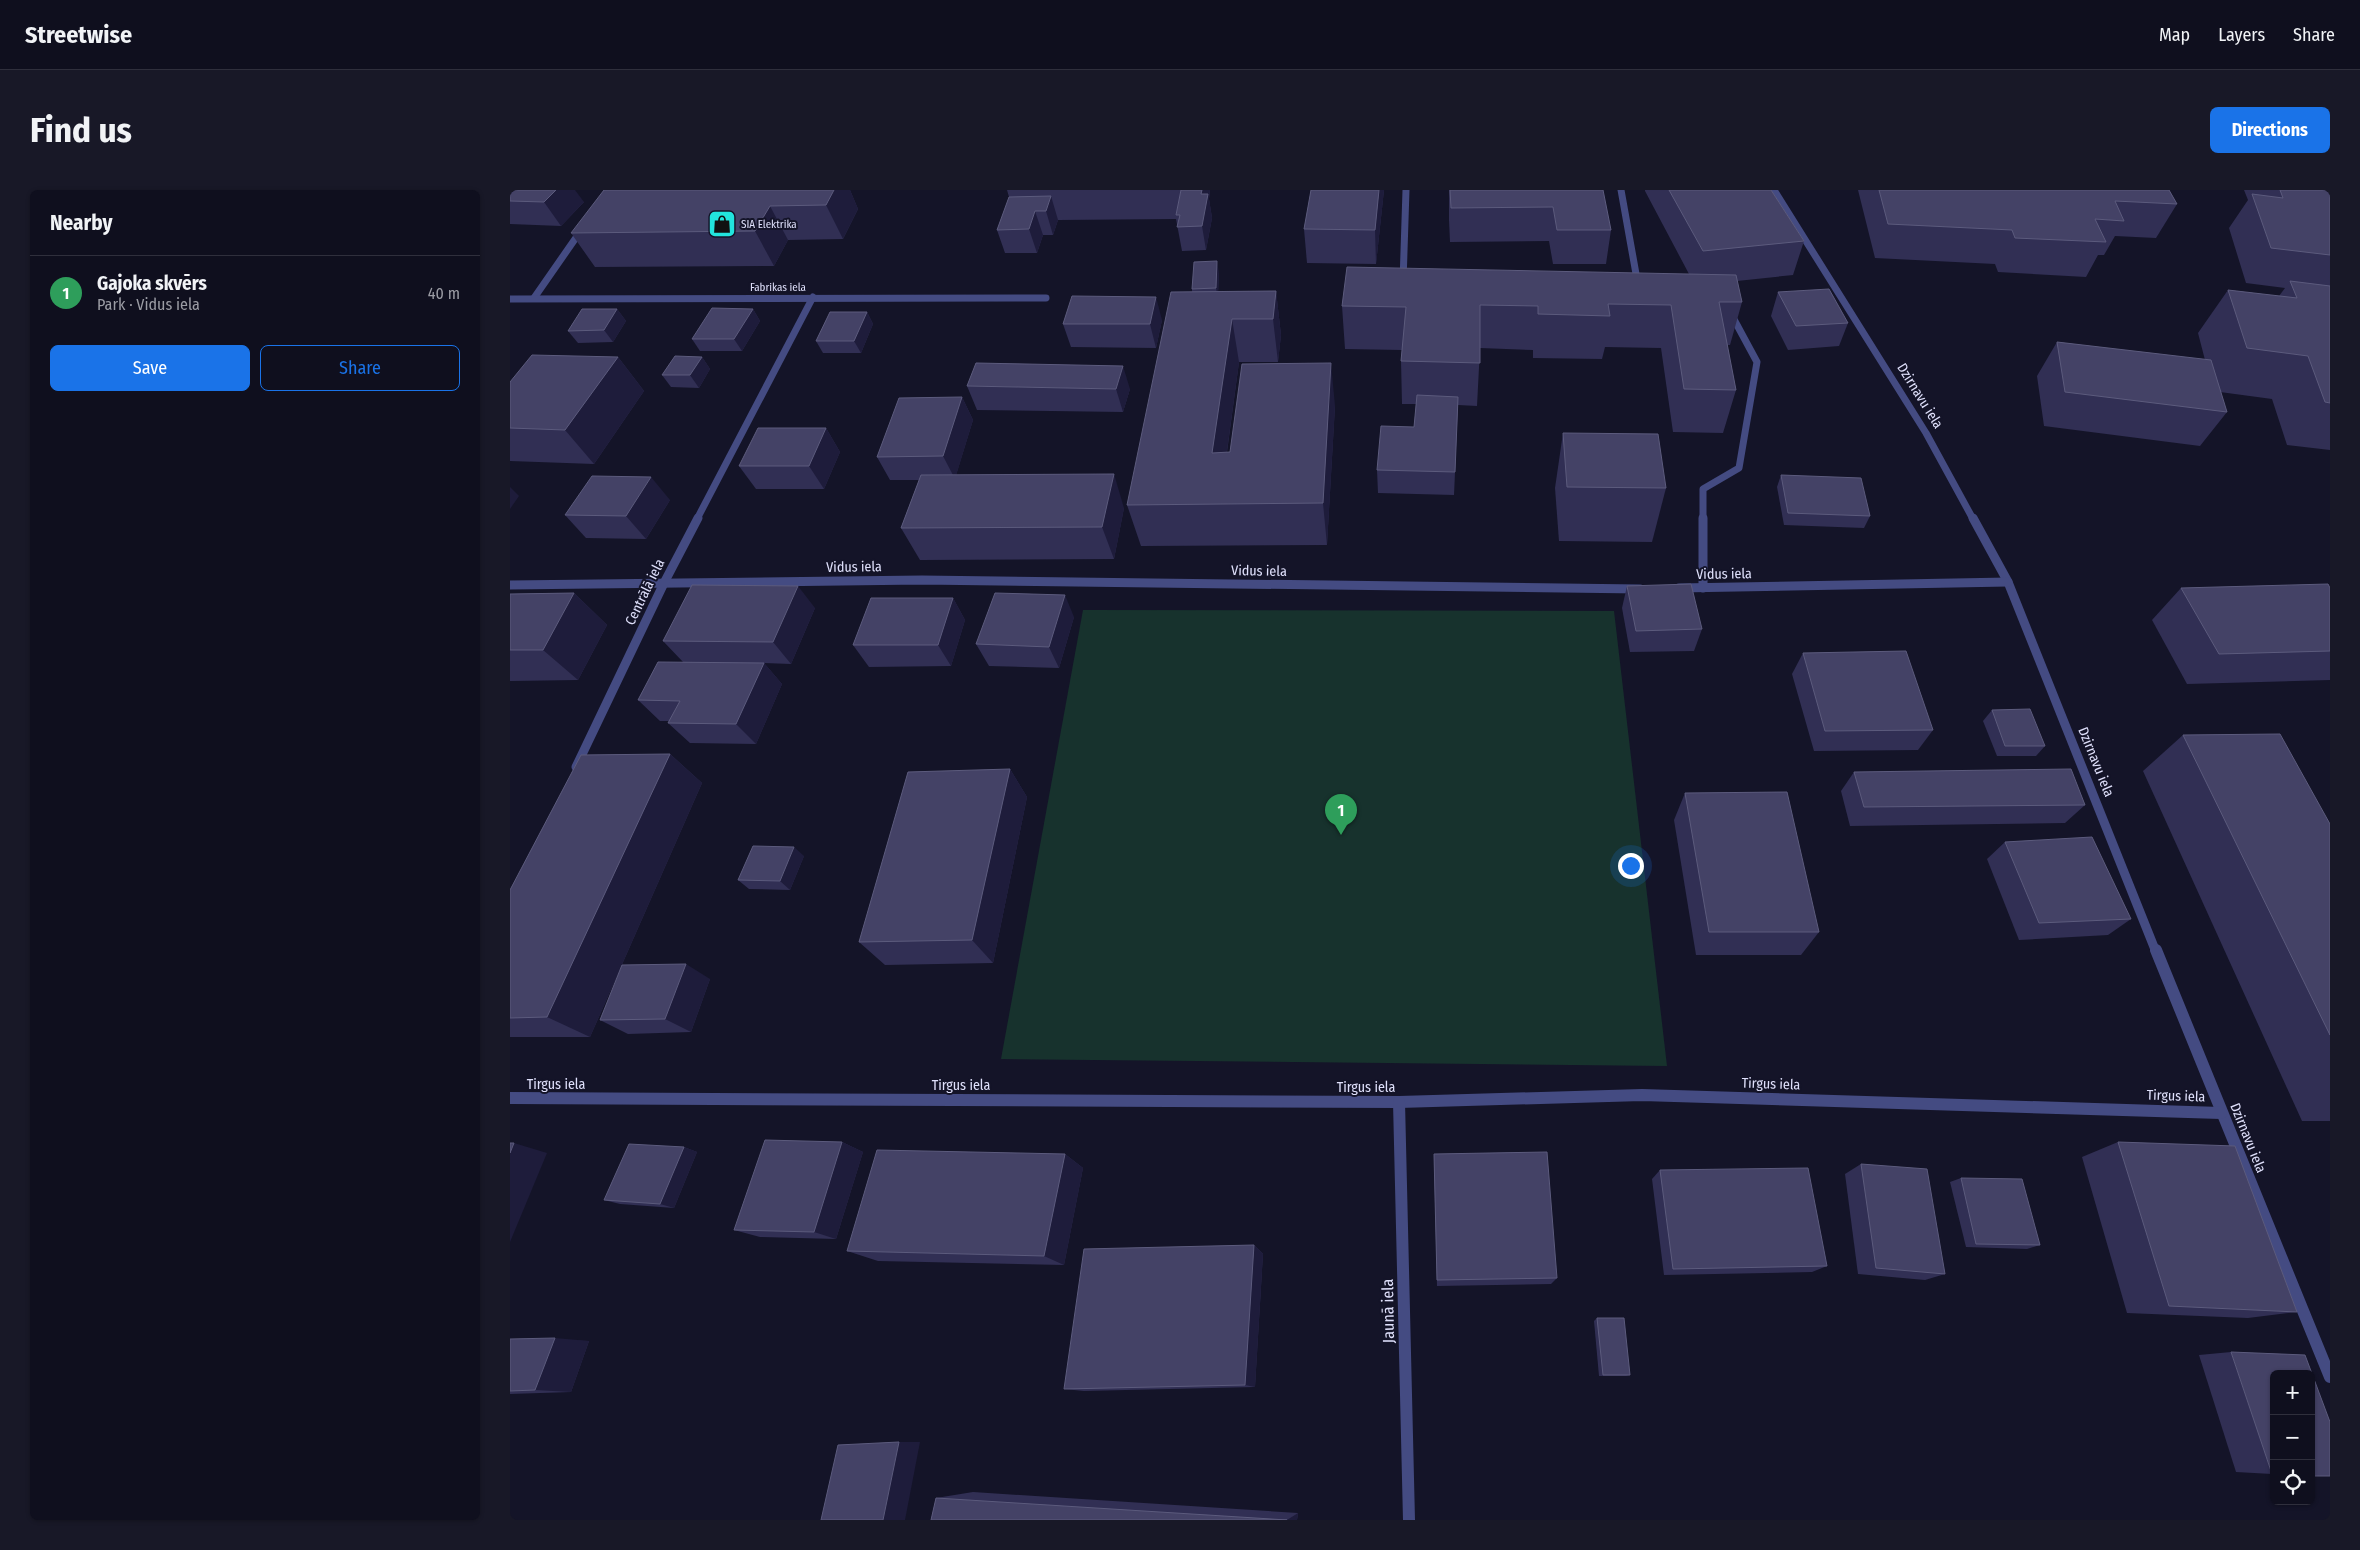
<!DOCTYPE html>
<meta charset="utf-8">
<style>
:root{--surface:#0f0f1e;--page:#181827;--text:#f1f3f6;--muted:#9b9ca4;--line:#2f2f3c;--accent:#1a73e8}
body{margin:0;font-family:"Fira Sans Condensed",sans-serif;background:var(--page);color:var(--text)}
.controls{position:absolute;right:15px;bottom:15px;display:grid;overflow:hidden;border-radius:8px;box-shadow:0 1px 4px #0004}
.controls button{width:45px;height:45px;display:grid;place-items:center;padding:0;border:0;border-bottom:1px solid var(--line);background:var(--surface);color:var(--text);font:25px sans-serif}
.you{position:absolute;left:1120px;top:675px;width:18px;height:18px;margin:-12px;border:4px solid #fff;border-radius:50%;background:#1a73e8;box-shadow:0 0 0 8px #1a73e833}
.badge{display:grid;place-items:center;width:32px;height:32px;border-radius:50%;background:var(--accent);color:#fff;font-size:16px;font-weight:700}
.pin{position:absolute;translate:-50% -41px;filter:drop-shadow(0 1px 2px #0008)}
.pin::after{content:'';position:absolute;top:26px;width:18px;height:15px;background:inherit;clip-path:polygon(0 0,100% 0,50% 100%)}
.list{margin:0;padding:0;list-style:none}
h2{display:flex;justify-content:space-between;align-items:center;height:65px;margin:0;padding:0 20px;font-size:21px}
h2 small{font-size:16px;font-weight:400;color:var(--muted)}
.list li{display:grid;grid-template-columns:32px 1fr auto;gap:15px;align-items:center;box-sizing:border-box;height:75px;padding:0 20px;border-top:1px solid var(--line)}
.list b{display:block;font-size:19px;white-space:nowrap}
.list p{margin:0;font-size:16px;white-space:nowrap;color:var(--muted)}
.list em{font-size:16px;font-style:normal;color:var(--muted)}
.actions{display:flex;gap:10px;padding:15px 20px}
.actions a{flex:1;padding:11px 0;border:1px solid var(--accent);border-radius:8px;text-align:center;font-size:18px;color:var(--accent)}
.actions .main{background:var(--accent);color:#fff}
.icon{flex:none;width:28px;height:28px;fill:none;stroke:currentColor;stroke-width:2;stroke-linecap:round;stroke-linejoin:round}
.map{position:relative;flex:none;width:1820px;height:1330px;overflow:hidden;border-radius:8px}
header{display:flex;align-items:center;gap:30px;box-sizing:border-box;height:70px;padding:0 25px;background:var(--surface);border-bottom:1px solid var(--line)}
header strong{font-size:24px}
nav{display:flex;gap:28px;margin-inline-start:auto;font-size:18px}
.intro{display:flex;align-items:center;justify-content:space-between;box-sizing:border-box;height:120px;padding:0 30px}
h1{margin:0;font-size:35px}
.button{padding:12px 22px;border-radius:8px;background:var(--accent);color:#fff;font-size:18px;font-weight:700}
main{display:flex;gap:30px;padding:0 30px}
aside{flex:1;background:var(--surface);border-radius:8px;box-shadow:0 1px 4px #0004}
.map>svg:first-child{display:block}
</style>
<header>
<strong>Streetwise</strong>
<nav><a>Map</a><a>Layers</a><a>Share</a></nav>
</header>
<div class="intro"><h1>Find us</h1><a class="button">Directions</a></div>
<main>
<aside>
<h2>Nearby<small></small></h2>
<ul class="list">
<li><span class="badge" style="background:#2e9e5b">1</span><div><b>Gajoka skvērs</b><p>Park · Vidus iela</p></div><em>40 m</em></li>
</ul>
<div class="actions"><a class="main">Save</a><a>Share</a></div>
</aside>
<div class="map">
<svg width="1820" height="1330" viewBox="0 0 1820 1330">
<rect width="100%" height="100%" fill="#141428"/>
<path fill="#17322d" d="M573,420L1104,421L1157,876L491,869Z"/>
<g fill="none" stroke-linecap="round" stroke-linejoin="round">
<g stroke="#444b82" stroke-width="7">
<path d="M1111,0L1128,95"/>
<path d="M893,92L896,0"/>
<path d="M24,108L72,39"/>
<path d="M1193,329V299L1229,278L1247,172L1220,122"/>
</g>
<path stroke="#444b82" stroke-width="9" d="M1193,328V398"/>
<g stroke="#444b82" stroke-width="7">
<path d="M1264,0L1416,243L1463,329"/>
<path d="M0,109L536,108"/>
<path d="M187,329L303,107"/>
</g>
<g stroke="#444b82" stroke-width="9">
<path d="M1463,328L1498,392L1646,762"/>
<path d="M0,395L412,390L1130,399"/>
<path d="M1169,398L1498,392"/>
<path d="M66,577L154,393L188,328"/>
</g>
<g stroke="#444b82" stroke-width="12">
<path d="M1646,760L1820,1187"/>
<path d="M0,908L889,912L1132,905L1711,923"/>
<path d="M889,912L899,1330"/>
</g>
</g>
<g fill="#312f54">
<path d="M0,0L74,12L51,36L0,34Z"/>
<path d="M340,0L348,19L333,49L278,50L264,76L85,77L61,43Z"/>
<path d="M497,0H700L699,9L702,28L696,60L672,61L666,29L548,30L543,45H533L527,63H495L487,40L499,7Z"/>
<path d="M801,0H874L866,74L797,73L794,39Z"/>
<path d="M939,0H1093L1101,40L1096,74H1043L1039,51L940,52L939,30Z"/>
<path d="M1135,0H1261L1294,51L1283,85L1227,91L1232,112L1220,155H1217L1226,200L1213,243L1163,242L1151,158L1095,157L1092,169L1023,168V160L970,158L967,216L948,215L944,305L868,303L867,280L904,237L906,214H892L891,171L892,160L835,159L832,116L1179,84L1135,1Z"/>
<path d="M1348,0H1659L1667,14L1646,48L1605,46L1594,65H1588L1576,87L1488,82L1485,74L1365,68Z"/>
<path d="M1734,0H1820V260L1777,255L1762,209L1710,202L1717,222L1690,256L1534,236L1527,186L1547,152L1695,170L1688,143L1718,100L1769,106L1775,98L1736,93L1719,38L1738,10Z"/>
<path d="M709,83L708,102L766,101L771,145L768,172H729L717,262H720L825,216L817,355L631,356L617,315L682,102V99Z"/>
<path d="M1268,102L1338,133L1329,156L1278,160L1261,126Z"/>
<path d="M107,119L116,131L103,152L68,153L58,141Z"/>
<path d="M243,119L250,131L232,161H190L182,149Z"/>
<path d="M357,122L363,134L351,163H313L306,151Z"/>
<path d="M652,130L646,158L561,157L553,134Z"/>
<path d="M108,167L134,201L84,274L0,271V192Z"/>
<path d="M192,167L200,179L189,198L161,197L152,185Z"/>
<path d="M457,196L620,199L613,222L467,220Z"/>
<path d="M452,207L463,230L446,285L614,318L604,369L410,370L391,338L409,290H380L367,267Z"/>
<path d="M316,238L330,262L314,299H246L229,276Z"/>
<path d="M1053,243L1156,298L1142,352L1049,351L1045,298Z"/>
<path d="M1271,285L1360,326L1354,338L1274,335L1267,297Z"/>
<path d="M160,310L136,349L76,348L55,325Z"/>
<path d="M1117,396L1192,439L1184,461L1120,462L1112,418Z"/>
<path d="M1671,398H1820V490L1677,494L1642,430Z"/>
<path d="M64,403L97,435L68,490L0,491V404Z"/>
<path d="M443,408L455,430L441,476L359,477L343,455Z"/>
<path d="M305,418L281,474L254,473L272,494L246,554L180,553L158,533L160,531H150L128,510L173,472L153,451Z"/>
<path d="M564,427L549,478L479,476L466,454Z"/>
<path d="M1293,463L1423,540L1408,560L1304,561L1282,484Z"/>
<path d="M1482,520L1535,556L1526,566H1487L1473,531Z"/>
<path d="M1673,545L1820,634V931H1792L1633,581Z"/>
<path d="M160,564L192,593L80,847H0V700Z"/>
<path d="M500,579L517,607L483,773L375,775L349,752Z"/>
<path d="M1344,582L1575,615L1555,633L1340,636L1331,601Z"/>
<path d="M1175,603L1309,742L1291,765H1186L1164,630Z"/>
<path d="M1495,652L1621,729L1598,745L1509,750L1477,669Z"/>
<path d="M294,666L280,700L239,699L228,690Z"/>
<path d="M200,789L181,842L118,844L90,830Z"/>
<path d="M332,952L353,962L326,1049L250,1047L224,1040Z"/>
<path d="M1608,952L1787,1122L1738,1128L1617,1123L1572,967Z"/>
<path d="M174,957L187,962L164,1018L110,1014L94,1010Z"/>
<path d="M555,964L573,978L554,1075L368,1071L337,1061Z"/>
<path d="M924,964L1047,1088L1041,1094L927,1096L924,974Z"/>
<path d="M1351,974L1435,1084L1415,1090L1348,1084L1335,984Z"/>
<path d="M1150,980L1317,1076L1302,1082L1154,1085L1142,989Z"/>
<path d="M1451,988L1530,1055L1517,1059L1456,1057L1440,992Z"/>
<path d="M744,1055L753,1064L745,1197L574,1201L554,1199Z"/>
<path d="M1087,1128L1120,1185L1116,1186H1089L1084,1131Z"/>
<path d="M0,1149L79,1151L61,1202L0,1204Z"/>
<path d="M1721,1162L1762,1284L1726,1282L1689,1165Z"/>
<path d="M463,1302L788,1323L787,1330H421L426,1308Z"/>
</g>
<g fill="#1e1c3b">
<path d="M46,0H65L74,12L51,36L34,12Z"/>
<path d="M324,0H340L348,19L333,49L316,15Z"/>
<path d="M692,0H700L699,9L702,28L696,60L692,36L691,4Z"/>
<path d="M869,0H874L866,74L865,40Z"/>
<path d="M541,6L548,30L543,45L536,21Z"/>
<path d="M260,16L278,50L264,76L245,41Z"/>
<path d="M525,21L533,45L527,63L519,39Z"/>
<path d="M707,71L709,83L708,110L706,98Z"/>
<path d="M766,101L771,145L768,172L763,129Z"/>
<path d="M646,107L652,130L646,158L640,134Z"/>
<path d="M107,119L116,131L103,152L94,140Z"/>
<path d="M243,119L250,131L232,161L224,149Z"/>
<path d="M357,122L363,134L351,163L344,151Z"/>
<path d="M722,129L729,172L711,305L702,263Z"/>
<path d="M108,167L134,201L84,274L55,240Z"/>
<path d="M192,167L200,179L189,198L180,185Z"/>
<path d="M821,173L825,216L817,355L813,313Z"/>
<path d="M613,176L620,199L613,222L606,199Z"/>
<path d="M452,207L463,230L445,289L433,266Z"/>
<path d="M316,238L330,262L314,299L299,276Z"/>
<path d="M604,284L614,318L604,369L592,337Z"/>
<path d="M141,287L160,310L136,349L116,326Z"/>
<path d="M0,297L9,306L0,319Z"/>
<path d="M288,396L305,418L281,474L263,452Z"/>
<path d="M64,403L97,435L68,490L33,460Z"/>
<path d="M555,405L564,427L549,478L539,457Z"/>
<path d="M443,408L455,430L441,476L428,455Z"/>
<path d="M254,473L272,494L246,554L226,534Z"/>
<path d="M160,564L192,593L80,847L37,827Z"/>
<path d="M500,579L517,607L483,773L462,750Z"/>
<path d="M284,657L294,666L280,700L270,691Z"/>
<path d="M176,774L200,789L181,842L155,829Z"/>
<path d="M332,952L353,962L326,1049L304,1042Z"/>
<path d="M4,953L37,963L0,1052V963Z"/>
<path d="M174,957L187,962L164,1018L150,1014Z"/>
<path d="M555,964L573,978L554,1075L534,1066Z"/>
<path d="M744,1055L753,1064L745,1197L735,1195Z"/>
<path d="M45,1148L79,1151L61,1202L25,1200Z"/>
<path d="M389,1252H410L395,1330H373Z"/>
<path d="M788,1323L787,1330H777Z"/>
</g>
<g fill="#444266" stroke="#5c5b7d">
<path d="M0,0H46L34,12L0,11Z"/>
<path d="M94,0H324L316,15L260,16L245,41L61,43Z"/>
<path d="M671,0H692L691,4H698L692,36L667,37L670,25H666Z"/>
<path d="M801,0H869L865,40L794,39Z"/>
<path d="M940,0H1093L1101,40H1047L1043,17L941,18Z"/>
<path d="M1159,0H1261L1294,51L1193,61Z"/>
<path d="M1369,0H1659L1667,14L1605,11L1614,31L1585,29L1596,52L1505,48L1502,40L1378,34Z"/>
<path d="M1770,0H1820V65L1761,58L1742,4L1773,8Z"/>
<path d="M541,6L536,21H525L519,39L487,40L499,7Z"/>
<path d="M707,71L706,98L682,99L684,72Z"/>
<path d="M837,77L1226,85L1232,112H1209L1226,200L1174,199L1161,115L1098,114L1100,126L1028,124V116L970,115V173L891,171L896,117L832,116Z"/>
<path d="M1780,91L1820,96V213L1815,212L1798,166L1737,158L1718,100L1787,108Z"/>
<path d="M1319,99L1338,133L1286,136L1268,102Z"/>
<path d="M766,101L763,129H722L702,263L720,262L732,174L821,173L813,313L617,315L661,102Z"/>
<path d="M562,106L646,107L640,134H553Z"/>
<path d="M202,118L243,119L224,149H182Z"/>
<path d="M72,119H107L94,140L58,141Z"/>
<path d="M320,122H357L344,151H306Z"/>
<path d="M1547,152L1701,170L1717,222L1555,202Z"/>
<path d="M22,165L108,167L55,240L0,238V192Z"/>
<path d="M165,166L192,167L180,185H152Z"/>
<path d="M466,173L613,176L606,199L457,196Z"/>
<path d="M907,205L948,207L945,282L867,280L871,236L904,237Z"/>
<path d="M452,207L433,266L367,267L389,208Z"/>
<path d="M248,238H316L299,276H229Z"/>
<path d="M1053,243L1148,244L1156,298L1057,297Z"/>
<path d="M604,284L592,337L391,338L411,285Z"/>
<path d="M1271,285L1351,288L1360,326L1278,323Z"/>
<path d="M82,286L141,287L116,326L55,325Z"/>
<path d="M1181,394L1192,439L1126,441L1117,396Z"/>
<path d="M1818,394L1820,398V461L1709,464L1671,398Z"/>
<path d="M182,395L288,396L263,452L153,451Z"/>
<path d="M64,403L33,460H0V404Z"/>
<path d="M485,403L555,405L539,457L466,454Z"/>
<path d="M361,408H443L428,455H343Z"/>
<path d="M1396,461L1423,540L1315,541L1293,463Z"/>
<path d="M148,472L254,473L226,534L158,533L170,511L128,510Z"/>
<path d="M1520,519L1535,556H1495L1482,520Z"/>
<path d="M1770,544L1820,634V845L1673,545Z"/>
<path d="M160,564L37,827L0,828V700L71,565Z"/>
<path d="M500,579L462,750L349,752L398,582Z"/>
<path d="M1561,579L1575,615L1354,617L1344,582Z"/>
<path d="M1277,602L1309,742H1199L1175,603Z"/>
<path d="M1582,647L1621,729L1529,733L1495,652Z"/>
<path d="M243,656L284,657L270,691L228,690Z"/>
<path d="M176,774L155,829L90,830L112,775Z"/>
<path d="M255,950L332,952L304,1042L224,1040Z"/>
<path d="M1608,952L1725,956L1787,1122L1659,1116Z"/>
<path d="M0,953H4L0,963Z"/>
<path d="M119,954L174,957L150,1014L94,1010Z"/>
<path d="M367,960L555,964L534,1066L337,1061Z"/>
<path d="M1037,962L1047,1088L927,1090L924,964Z"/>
<path d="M1351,974L1417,979L1435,1084L1366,1078Z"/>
<path d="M1298,978L1317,1076L1163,1079L1150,980Z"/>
<path d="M1451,988L1512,989L1530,1055L1466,1054Z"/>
<path d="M744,1055L735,1195L554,1199L574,1059Z"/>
<path d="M1087,1128H1114L1120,1185H1093Z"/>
<path d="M45,1148L25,1200L0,1201V1149Z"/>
<path d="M1721,1162L1795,1165L1820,1232V1286H1801V1184H1764V1284H1762Z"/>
<path d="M389,1252L373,1330H311L328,1255Z"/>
<path d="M426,1308L777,1330H421Z"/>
</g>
<defs>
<g id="shop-square" transform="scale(1.4375)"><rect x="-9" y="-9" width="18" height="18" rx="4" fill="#22e4dd" stroke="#141428"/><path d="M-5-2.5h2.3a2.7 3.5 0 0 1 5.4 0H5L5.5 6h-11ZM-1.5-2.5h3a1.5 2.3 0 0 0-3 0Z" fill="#111"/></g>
</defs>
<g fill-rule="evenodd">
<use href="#shop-square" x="212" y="34"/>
</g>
<g text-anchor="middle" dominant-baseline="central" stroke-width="4" stroke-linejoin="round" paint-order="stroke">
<g font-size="11" fill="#dfe0fb" stroke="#141428" text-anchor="start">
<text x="231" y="34">SIA Elektrika</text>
</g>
<g font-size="11" fill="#dfe0fb" stroke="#141428">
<text x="268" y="97">Fabrikas iela</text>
</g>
<g font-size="14" fill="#dfe0fb" stroke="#141428">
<text transform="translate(1410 206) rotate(58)">Dzirnavu iela</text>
<text transform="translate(344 377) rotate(-1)">Vidus iela</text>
<text transform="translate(749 381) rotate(1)">Vidus iela</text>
<text transform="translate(1214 384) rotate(-1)">Vidus iela</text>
<text transform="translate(135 402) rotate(-64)">Centrālā iela</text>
<text transform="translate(1586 572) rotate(68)">Dzirnavu iela</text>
<text x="46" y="894">Tirgus iela</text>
<text transform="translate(1261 894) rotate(2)">Tirgus iela</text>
<text x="451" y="895">Tirgus iela</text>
<text x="856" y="897">Tirgus iela</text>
<text transform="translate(1666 906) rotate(2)">Tirgus iela</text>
<text transform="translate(1738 948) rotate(68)">Dzirnavu iela</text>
</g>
<g font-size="16" fill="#dfe0fb" stroke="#141428">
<text transform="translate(878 1121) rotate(-91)">Jaunā iela</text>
</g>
</g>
</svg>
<div class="controls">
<button>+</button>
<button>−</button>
<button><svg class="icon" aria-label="locate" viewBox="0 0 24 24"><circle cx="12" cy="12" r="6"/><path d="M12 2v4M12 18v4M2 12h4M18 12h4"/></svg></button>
</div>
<div class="you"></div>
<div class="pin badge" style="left:831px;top:645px;background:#2e9e5b">1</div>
</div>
</main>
